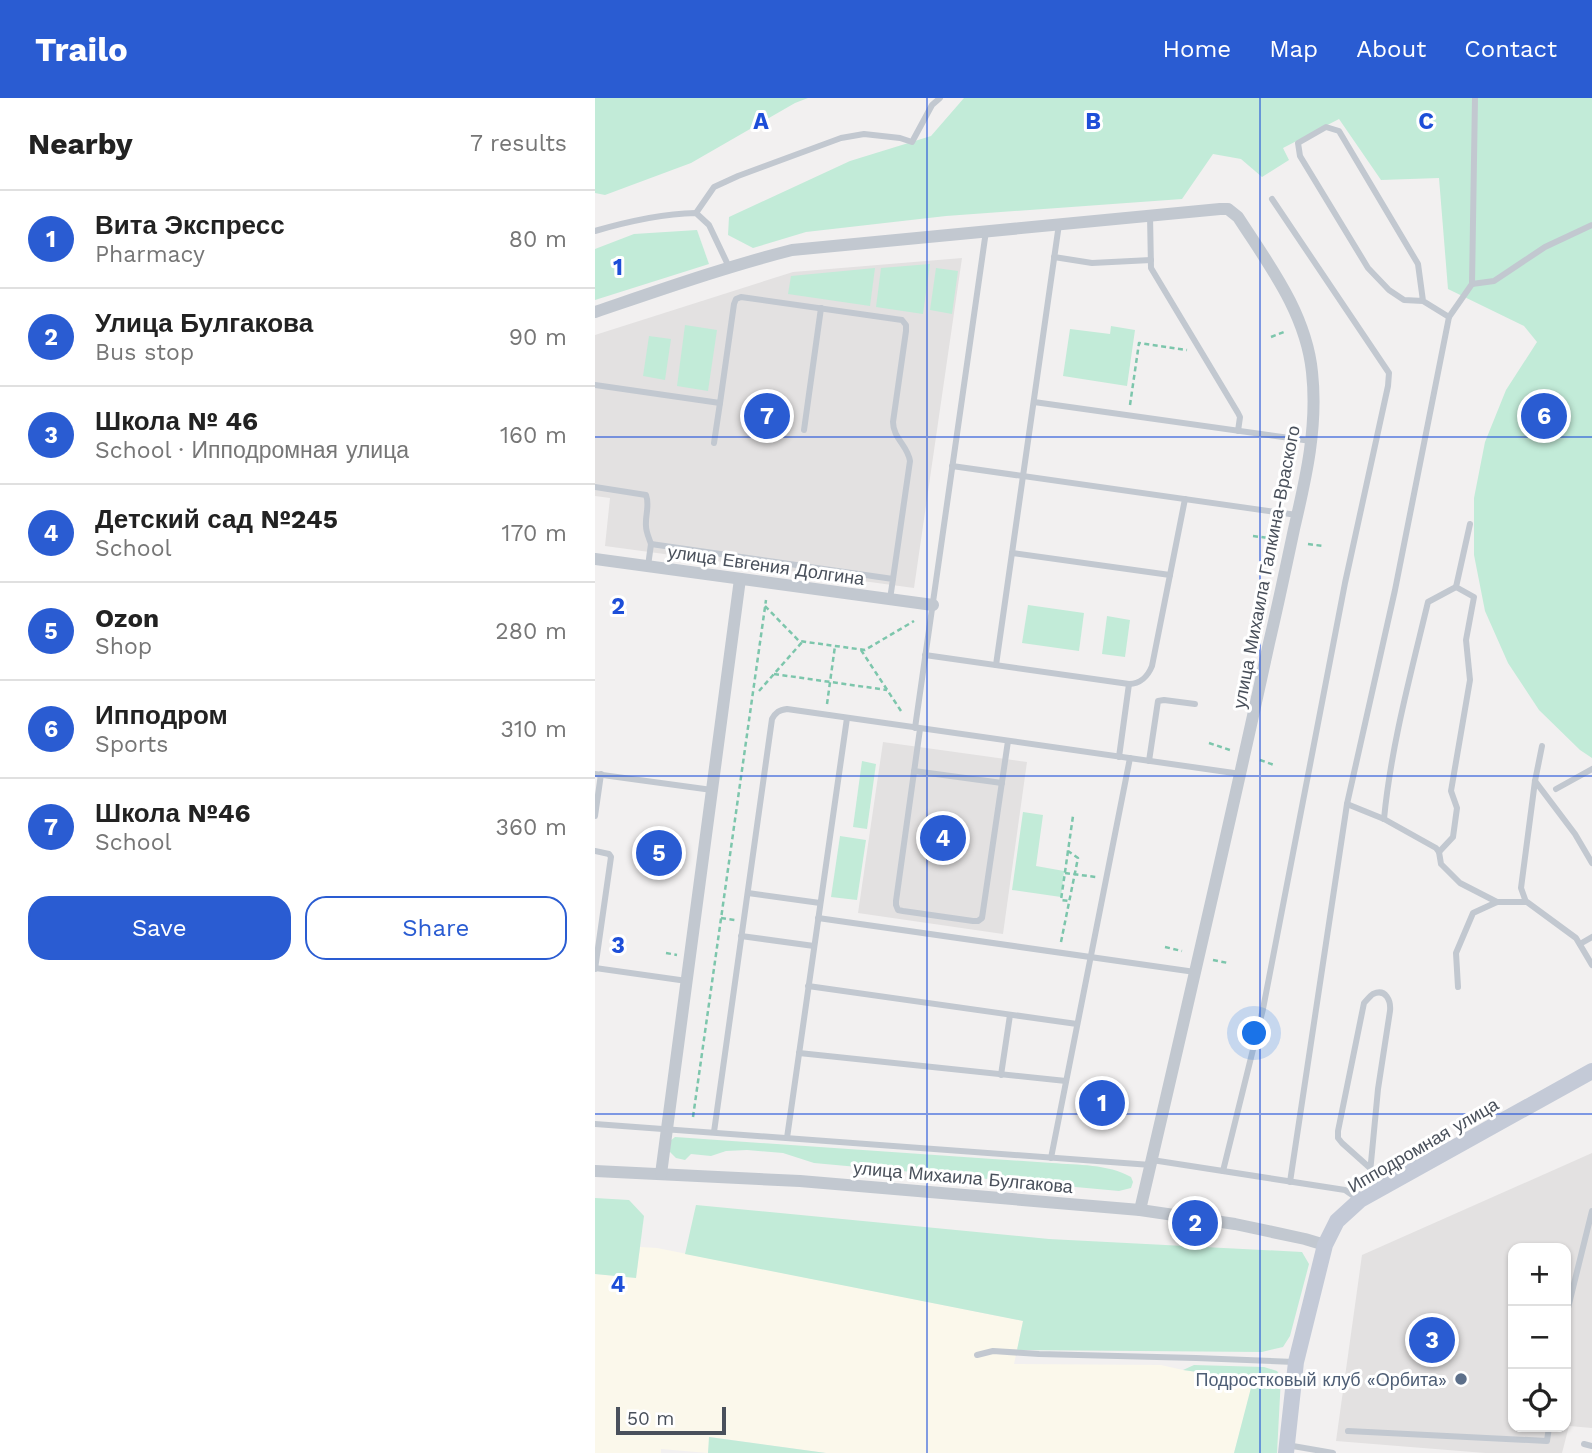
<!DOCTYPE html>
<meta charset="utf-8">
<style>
:root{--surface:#fff;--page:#f2f2f2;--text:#222;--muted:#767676;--line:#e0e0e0;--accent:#2a5cd2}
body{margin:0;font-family:"Work Sans",sans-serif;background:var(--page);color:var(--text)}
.controls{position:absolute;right:21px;bottom:21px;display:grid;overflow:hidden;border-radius:14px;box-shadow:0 2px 5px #0004}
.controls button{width:63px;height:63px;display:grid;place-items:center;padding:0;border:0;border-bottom:2px solid var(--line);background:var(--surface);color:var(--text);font:35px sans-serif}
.scale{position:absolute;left:21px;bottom:18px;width:110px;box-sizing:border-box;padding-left:7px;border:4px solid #49505b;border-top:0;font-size:19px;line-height:24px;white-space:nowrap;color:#49505b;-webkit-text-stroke:5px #fff;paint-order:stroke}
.you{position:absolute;left:660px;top:936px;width:24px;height:24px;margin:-18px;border:5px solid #fff;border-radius:50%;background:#1a73e8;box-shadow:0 0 0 10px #1a73e833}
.badge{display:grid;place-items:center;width:46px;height:46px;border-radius:50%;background:var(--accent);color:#fff;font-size:23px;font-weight:700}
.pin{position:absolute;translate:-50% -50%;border:4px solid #fff;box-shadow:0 2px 7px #0006}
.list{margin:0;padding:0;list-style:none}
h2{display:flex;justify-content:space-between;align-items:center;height:91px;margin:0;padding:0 28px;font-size:30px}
h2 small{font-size:23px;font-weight:400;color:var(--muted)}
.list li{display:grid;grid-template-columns:46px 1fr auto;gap:21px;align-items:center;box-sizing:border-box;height:98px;padding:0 28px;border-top:2px solid var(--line)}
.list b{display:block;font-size:26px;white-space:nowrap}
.list p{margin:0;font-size:23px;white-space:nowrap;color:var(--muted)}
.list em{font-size:23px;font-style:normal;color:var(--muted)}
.actions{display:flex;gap:14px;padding:21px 28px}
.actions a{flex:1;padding:16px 0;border:2px solid var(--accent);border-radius:21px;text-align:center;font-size:24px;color:var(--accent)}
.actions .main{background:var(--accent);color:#fff}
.icon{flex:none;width:38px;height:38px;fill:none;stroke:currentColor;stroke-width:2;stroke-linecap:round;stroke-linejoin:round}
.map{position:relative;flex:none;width:997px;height:1355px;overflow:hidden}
header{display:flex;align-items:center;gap:42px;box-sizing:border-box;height:98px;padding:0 35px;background:var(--accent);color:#fff}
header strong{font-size:33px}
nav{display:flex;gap:38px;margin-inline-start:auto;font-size:24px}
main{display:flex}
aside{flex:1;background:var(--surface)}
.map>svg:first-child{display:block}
</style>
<header>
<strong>Trailo</strong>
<nav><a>Home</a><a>Map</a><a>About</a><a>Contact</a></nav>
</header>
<main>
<aside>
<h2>Nearby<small>7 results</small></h2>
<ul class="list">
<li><span class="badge">1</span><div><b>Вита Экспресс</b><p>Pharmacy</p></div><em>80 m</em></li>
<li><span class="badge">2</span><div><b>Улица Булгакова</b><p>Bus stop</p></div><em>90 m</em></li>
<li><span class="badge">3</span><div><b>Школа № 46</b><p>School · Ипподромная улица</p></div><em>160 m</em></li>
<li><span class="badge">4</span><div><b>Детский сад №245</b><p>School</p></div><em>170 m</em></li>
<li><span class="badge">5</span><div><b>Ozon</b><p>Shop</p></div><em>280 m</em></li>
<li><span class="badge">6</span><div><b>Ипподром</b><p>Sports</p></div><em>310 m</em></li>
<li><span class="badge">7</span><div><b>Школа №46</b><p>School</p></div><em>360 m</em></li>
</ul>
<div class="actions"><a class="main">Save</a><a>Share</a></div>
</aside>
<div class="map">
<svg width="997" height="1355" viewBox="0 0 997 1355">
<rect width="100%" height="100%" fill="#f2f0f0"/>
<path fill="#fbf8eb" d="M45,1149L62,1150L428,1223L419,1266L566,1267L588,1272L659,1282L639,1355H231L115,1339L113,1355L66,1351V1355H0V1176L41,1180Z"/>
<g fill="#e3e1e1" fill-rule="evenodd">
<path d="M367,160L319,490L10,448L15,400L0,398V237L198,174Z"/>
<path d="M288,644L432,664L408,836L263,815Z"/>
<path d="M997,1055V1330L974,1328L967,1355H890L741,1343L767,1157ZM918,1150H971V1329H918Z"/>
</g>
<g fill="#c2ebd8">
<path d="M0,0H213L200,5L96,65L10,97L0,95Z"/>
<path d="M369,0H997V660L985,652L944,612L913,565L890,513L879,457V400L890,344L911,292L942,244L929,228L853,191L844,80L786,82L744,21L688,50L694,62L667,79L646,61L618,56L587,101L351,118L211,134L158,150L133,137L134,119L255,63L336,38Z"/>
<path d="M102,132L114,166L0,202V151L39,136Z"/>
<path d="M335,166L328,216L281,209L286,170Z"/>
<path d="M280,170L275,208L193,196L196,178Z"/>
<path d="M341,170L363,173L357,216L335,212Z"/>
<path d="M90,227L122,232L113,293L82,288Z"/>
<path d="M516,228L540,232L532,288L468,278L475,231L515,236Z"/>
<path d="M54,238L76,241L70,282L48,278Z"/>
<path d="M433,507L489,515L484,553L427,545Z"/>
<path d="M512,518L535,522L530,559L507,556Z"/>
<path d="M267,663L281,666L272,731L258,729Z"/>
<path d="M428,714L448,717L441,768L469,773L466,799L417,792Z"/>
<path d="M245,738L271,742L262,802L236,799Z"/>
<path d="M80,1039L457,1065C483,1067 513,1066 536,1079L538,1084L536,1090L524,1093L219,1065L188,1055L152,1052L131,1053L116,1058L96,1056L90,1062L81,1060L75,1054V1043Z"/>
<path d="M0,1100L34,1102L49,1118L41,1180L0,1176Z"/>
<path d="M101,1107L454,1141L707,1154L714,1166L695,1238L688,1249L667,1254L422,1252L428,1223L90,1156Z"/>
<path d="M599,1267L669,1269L682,1273L686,1279L682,1355H639L658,1282L588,1272Z"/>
<path d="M114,1339L231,1355H113Z"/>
</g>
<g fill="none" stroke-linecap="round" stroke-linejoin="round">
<g stroke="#7dc6ac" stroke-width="2.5" stroke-dasharray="5 3.5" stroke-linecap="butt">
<path d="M676,239L689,234"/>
<path d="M535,307L544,245L592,252"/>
<path d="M658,438L681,441"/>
<path d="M713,446L728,448"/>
<path d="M170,508L204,543L270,552L319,523"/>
<path d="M266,552L306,613"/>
<path d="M179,576L292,592"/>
<path d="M164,593L208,543"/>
<path d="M232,606L240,548"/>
<path d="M614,645L635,652"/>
<path d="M665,662L679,667"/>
<path d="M473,753L466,802L474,803"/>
<path d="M470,775L501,779"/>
<path d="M126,820L140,822"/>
<path d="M466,844L483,760L473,753L478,718"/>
<path d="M570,849L587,853"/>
<path d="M71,855L82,857"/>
<path d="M618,862L633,865"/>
<path d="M98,1019L171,502"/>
</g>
<g stroke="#c2c8d0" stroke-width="6">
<path d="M101,115L119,89L143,78L246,40L269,36L305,40L317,44L337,7L345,0"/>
<path d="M555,117L556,170L643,315L645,319L643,333"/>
<path d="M0,133C34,123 66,116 101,115L114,127L134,169"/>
<path d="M459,159L497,165L556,162"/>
<path d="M877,186L899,183L950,149L997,127"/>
<path d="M854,219L877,186L880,0"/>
<path d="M0,287L125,305L139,206L141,201L146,199L307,222L311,227V233L298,324C298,340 313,348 315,363L298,481"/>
<path d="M439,304L716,343"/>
<path d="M209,332L226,210"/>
<path d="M119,345L125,305"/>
<path d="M357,368L702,417"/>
<path d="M0,389L51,397C55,407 50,417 51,428C51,434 54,440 56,446"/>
<path d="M417,455L575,477"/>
<path d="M53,468L56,446L298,481L295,501"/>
<path d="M330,557L534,586C545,586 553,578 557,568L590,401"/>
<path d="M401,567L464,126"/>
<path d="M320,630L391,133"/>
<path d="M325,631L301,803V807L303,812L308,813L378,823H383L387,820L413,643"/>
<path d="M524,659L534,586"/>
<path d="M554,663L563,603L569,602L600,606"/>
<path d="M319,673L407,685"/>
<path d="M0,676L117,692"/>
<path d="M940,683L980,736L997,765"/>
<path d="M961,691L997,671"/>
<path d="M752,706L800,492L854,219L828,203L809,202L794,192L773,170L705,58L703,45L731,29L744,33L823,166L828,203"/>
<path d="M0,718L6,676"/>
<path d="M789,721C796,648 816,575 833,504L861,489"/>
<path d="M0,753L14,756L16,759L0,871"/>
<path d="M844,754L858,739L862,710L856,693L875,582L871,542L879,499L861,489L875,426"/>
<path d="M153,795L225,805"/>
<path d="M931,804L926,790L940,683L947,648"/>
<path d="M223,820L600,874"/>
<path d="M146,838L219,848"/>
<path d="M985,846L997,839"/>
<path d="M0,870L92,883"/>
<path d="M213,888L482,926"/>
<path d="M863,889L861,855L878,815L902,804H932L981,840L997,867"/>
<path d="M204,955L471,983"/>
<path d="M406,977L415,917"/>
<path d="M0,1026L556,1067"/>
<path d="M119,1034L177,621C181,614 184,612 192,611L646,676"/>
<path d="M192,1040L252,620"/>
<path d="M456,1060L535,660"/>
<path d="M557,1062L750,1092L763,1101"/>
<path d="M628,1073L668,911L750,485L793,288L794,275L677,101"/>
<path d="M695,1084L752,706L789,721L841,750L844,754L846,766L865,785L902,804"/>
<path d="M773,1096L783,991L795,913C796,903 791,890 778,896C776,897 770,904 769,905L743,1033V1040L747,1045L775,1070"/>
<path d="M971,1218L997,1113"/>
<path d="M382,1257L398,1253L444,1256L601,1260L699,1264"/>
<path d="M753,1333L952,1343L954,1329"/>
<path d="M989,1346L997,1348"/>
<path d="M692,1347L738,1355"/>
</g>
<g stroke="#c2c8d0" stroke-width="12">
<path d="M0,214C65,192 130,169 197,152L625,111H633L643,119C674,167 711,215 717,274C723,328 711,380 699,431C691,469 683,507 674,545C633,734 589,923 545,1112"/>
<path d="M0,461L338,507"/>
<path d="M0,1073L205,1083L545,1112L640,1126L710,1141L730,1147"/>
<path d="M66,1076L145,481"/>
</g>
<path stroke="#c4cad7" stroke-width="16" d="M691,1355L701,1264L730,1147L742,1123L765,1102L997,973"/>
</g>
<path fill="none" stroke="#1d4ed8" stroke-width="2" stroke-opacity="0.55" d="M332,0V1355M665,0V1355M0,339H997M0,678H997M0,1016H997"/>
<circle fill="#5c6f8a" stroke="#fff" stroke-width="2.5" cx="866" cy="1281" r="7"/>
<g text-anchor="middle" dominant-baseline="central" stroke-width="6" stroke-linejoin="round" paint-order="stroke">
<g font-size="18" fill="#49505b" stroke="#fff">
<text transform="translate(171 467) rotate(8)">улица Евгения Долгина</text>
<text transform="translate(671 469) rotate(-79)">улица Михаила Галкина-Враского</text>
<text transform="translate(828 1047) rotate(-30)">Ипподромная улица</text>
<text transform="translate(368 1079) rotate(5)">улица Михаила Булгакова</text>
</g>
<g font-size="18" fill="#4e5e75" stroke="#fff" text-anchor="end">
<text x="852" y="1281">Подростковый клуб «Орбита»</text>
</g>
</g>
<g font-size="23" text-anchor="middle" font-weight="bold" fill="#1d4ed8" stroke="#fff" stroke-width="6" stroke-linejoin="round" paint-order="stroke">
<text x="166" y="31">A</text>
<text x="498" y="31">B</text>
<text x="831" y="31">C</text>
<text x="23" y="177">1</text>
<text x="23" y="516">2</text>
<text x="23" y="855">3</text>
<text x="23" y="1194">4</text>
</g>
</svg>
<div class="controls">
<button>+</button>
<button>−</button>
<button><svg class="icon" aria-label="locate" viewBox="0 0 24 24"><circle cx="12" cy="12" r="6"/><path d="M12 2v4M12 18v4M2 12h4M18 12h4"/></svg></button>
</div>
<div class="scale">50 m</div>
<div class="you"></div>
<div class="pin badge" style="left:507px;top:1005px">1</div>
<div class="pin badge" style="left:600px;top:1125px">2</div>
<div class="pin badge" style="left:837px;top:1242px">3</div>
<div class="pin badge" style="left:348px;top:740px">4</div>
<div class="pin badge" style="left:64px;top:755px">5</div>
<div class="pin badge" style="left:949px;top:318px">6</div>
<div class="pin badge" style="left:172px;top:318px">7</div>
</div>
</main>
